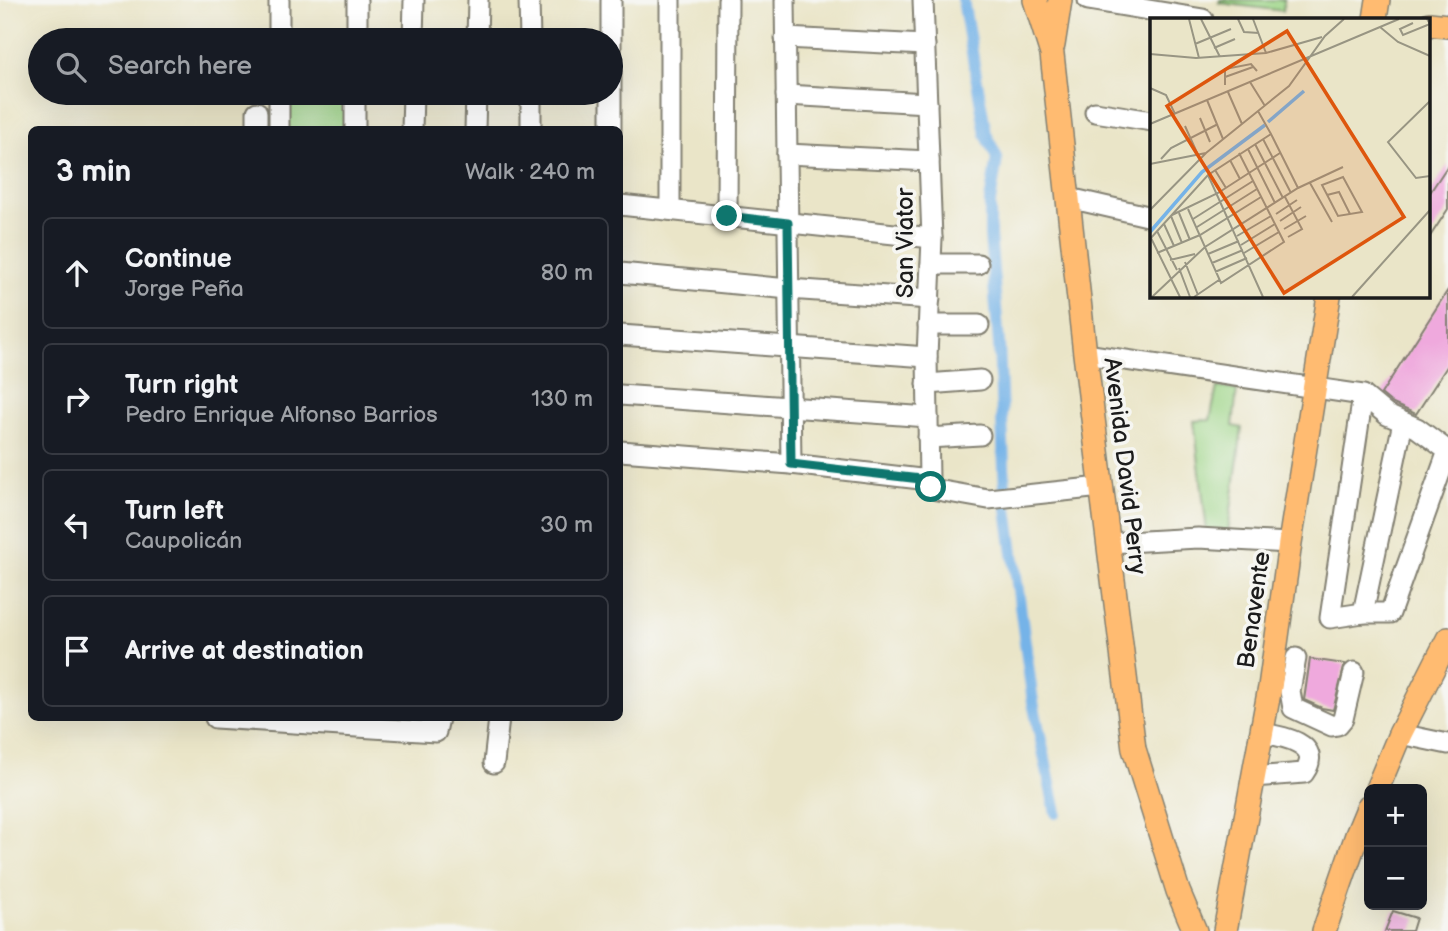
<!DOCTYPE html>
<meta charset="utf-8">
<style>
:root{--surface:#171b24;--page:#20242c;--text:#f1f3f6;--muted:#9ea1a6;--line:#363941}
body{margin:0;font-family:"Balsamiq Sans",sans-serif;background:var(--page);color:var(--text)}
.controls{position:absolute;right:21px;bottom:21px;display:grid;overflow:hidden;border-radius:10px;box-shadow:0 7px 28px #0002}
.controls button{width:63px;height:63px;display:grid;place-items:center;padding:0;border:0;border-bottom:2px solid var(--line);background:var(--surface);color:var(--text);font:35px sans-serif}
.stop{position:absolute;width:21px;height:21px;margin:-16px;border:5px solid #0f766e;border-radius:50%;background:#fff}
.stop.end{background:#0f766e;border-color:#fff;box-shadow:0 2px 7px #0008}
.list{margin:0;padding:0;list-style:none}
h2{display:flex;justify-content:space-between;align-items:center;height:91px;margin:0;padding:0 28px;font-size:30px}
h2 small{font-size:23px;font-weight:400;color:var(--muted)}
.list li{display:grid;grid-template-columns:46px 1fr auto;gap:21px;align-items:center;box-sizing:border-box;height:112px;margin:0 14px 14px;padding:0 14px;border:2px solid var(--line);border-radius:10px}
.list b{display:block;font-size:26px;white-space:nowrap}
.list p{margin:0;font-size:23px;white-space:nowrap;color:var(--muted)}
.list em{font-size:23px;font-style:normal;color:var(--muted)}
.icon{flex:none;width:38px;height:38px;fill:none;stroke:currentColor;stroke-width:2;stroke-linecap:round;stroke-linejoin:round}
.map{position:relative;flex:none;width:1448px;height:931px;overflow:hidden}
.search{position:absolute;background:var(--surface);box-shadow:0 7px 28px #0002;left:28px;top:28px;width:595px;height:77px;display:flex;align-items:center;gap:18px;box-sizing:border-box;padding:0 24px;border-radius:38px;color:var(--muted);font-size:26px}
.panel{position:absolute;background:var(--surface);box-shadow:0 7px 28px #0002;left:28px;top:126px;width:595px;height:595px;border-radius:10px}
.map>svg:first-child{display:block}
</style>
<div class="map">
<svg width="1448" height="931" viewBox="0 0 1448 931">
<rect width="100%" height="100%" fill="#f6f6f2"/>
<filter id="ink" filterUnits="userSpaceOnUse"><feTurbulence type="fractalNoise" baseFrequency=".0143" numOctaves="2"/><feDisplacementMap in="SourceGraphic" scale="14" xChannelSelector="R" yChannelSelector="G"/><feConvolveMatrix kernelMatrix="1 2 1 2 8 2 1 2 1" color-interpolation-filters="sRGB"/></filter>
<filter id="wash" filterUnits="userSpaceOnUse"><feTurbulence type="fractalNoise" baseFrequency=".00686" numOctaves="4" result="noise"/><feDisplacementMap in="SourceGraphic" scale="28" xChannelSelector="R" yChannelSelector="G"/><feGaussianBlur stdDeviation="1.57" result="paint"/><feColorMatrix in="noise" values="0 0 0 0 0 0 0 0 0 0 0 0 0 0 0 0 0 1.4 0 .05"/><feComposite in="paint" operator="in"/></filter>
<g filter="url(#wash)">
<rect width="100%" height="100%" fill="#eae5c8"/>
<g fill="#9ed688" stroke="#5d7952" stroke-width="2">
<path d="M1220,0H1284L1283,11L1219,3Z"/>
<path d="M287,93H349L348,129L286,130Z"/>
<path d="M1217,387L1237,390L1233,426L1242,428L1228,532H1207L1194,421L1210,420Z"/>
</g>
<g fill="none" stroke-linecap="round" stroke-linejoin="round">
<g stroke="#75b3e8" stroke-width="12">
<path d="M963,0L986,134L997,158L990,202V235L999,344L1005,491"/>
<path d="M1007,509L1033,702L1056,813"/>
</g>
</g>
<g id="blocks">
<g fill="#efa9dd">
<path d="M1448,165V209L1429,238V194Z"/>
<path d="M1448,290V365L1416,414L1393,404L1381,394Z"/>
<path d="M1310,659L1345,664L1333,710L1322,708L1304,700Z"/>
<path d="M1393,911L1416,918L1412,931H1385Z"/>
</g>
</g>
</g>
<g filter="url(#ink)">
<use href="#blocks" fill-opacity="0" stroke="#838072" stroke-width="2"/>
<g fill="none" stroke-linecap="round" stroke-linejoin="round">
<g stroke="#838072" stroke-width="23">
<g id="minor">
<path d="M529,0L530,40"/>
<path d="M611,0V130"/>
<path d="M785,0L791,464"/>
<path d="M923,0L932,238L927,357L929,480L931,487L937,490L988,499L1101,487"/>
<path d="M1088,0L1203,19"/>
<path d="M785,38L925,45"/>
<path d="M279,40V0"/>
<path d="M357,40V0"/>
<path d="M413,40L414,0"/>
<path d="M477,40L478,0"/>
<path d="M531,93V130"/>
<path d="M786,95L927,103"/>
<path d="M257,112V130"/>
<path d="M1095,112L1152,121"/>
<path d="M279,130V93"/>
<path d="M355,130V93"/>
<path d="M412,130L413,93"/>
<path d="M475,130L476,93"/>
<path d="M787,154L929,161"/>
<path d="M1069,198L1152,217"/>
<path d="M620,205L932,238"/>
<path d="M670,210V0"/>
<path d="M727,216L728,0"/>
<path d="M931,264H978"/>
<path d="M620,273L789,289L930,299"/>
<path d="M928,325H979"/>
<path d="M620,335L927,357"/>
<path d="M1085,354L1363,395L1387,415L1417,428L1448,451L1390,613H1363L1330,618L1363,395"/>
<path d="M927,384L980,380"/>
<path d="M620,395L928,417"/>
<path d="M928,438L980,435"/>
<path d="M620,451L791,464L929,480"/>
<path d="M1108,543L1198,538L1290,543"/>
<path d="M1363,613L1403,422"/>
<path d="M1296,658L1290,691L1293,708L1332,726L1338,725L1343,719L1354,672"/>
<path d="M215,718L436,732L439,718"/>
<path d="M1400,734L1448,744"/>
<path d="M494,763L499,718"/>
<path d="M1253,777L1304,773C1325,743 1281,736 1261,733"/>
</g>
</g>
<g stroke="#838072" stroke-width="26">
<g id="major">
<path d="M1035,0L1052,54L1085,354L1134,749L1178,891L1195,931"/>
<path d="M1375,19L1378,0"/>
<path d="M1429,24L1448,26"/>
<path d="M1053,45L1060,0"/>
<path d="M1377,789L1400,734L1448,639"/>
<path d="M1225,931L1270,687L1290,543L1329,296"/>
<path d="M1324,931L1357,835L1369,806"/>
</g>
</g>
<use href="#minor" stroke="#fff" stroke-width="19"/>
<use href="#major" stroke="#ffbb71" stroke-width="23"/>
</g>
</g>
<g fill="none" stroke-linecap="round" stroke-linejoin="round" filter="url(#ink)">
<path stroke="#0f766e" stroke-width="9" d="M727,216L788,223L791,464L929,480L931,487"/>
</g>
<g text-anchor="middle" dominant-baseline="central" stroke-width="7" stroke-linejoin="round" paint-order="stroke">
<g font-size="24" fill="#1c1c1c" stroke="#f6f6f2">
<text transform="translate(905 243) rotate(-90)">San Viator</text>
<text transform="translate(1125 466) rotate(83)">Avenida David Perry</text>
<text transform="translate(1254 610) rotate(-82)">Benavente</text>
</g>
</g>
<g transform="translate(1150 18)">
<rect width="280" height="280" fill="#eae5c8"/>
<path fill="none" stroke="#75b3e8" stroke-width="3.5" d="M118,104L154,73M0,214L52,154L115,107"/>
<path fill="none" stroke="#989583" stroke-width="2" d="M39,1L49,40M51,1L70,39M88,1L94,14L109,15M103,1L116,35M263,5L250,11L253,17L280,6L277,1M230,9L248,24L280,38M45,26L81,11M64,30L85,21M0,36L46,40L116,35L172,19M75,59L103,49M100,64L115,88M75,67V51L101,46L107,53M0,70L16,77L25,96M78,74L92,106M57,82L73,121M280,83L238,124L266,160L280,158M50,100L60,124M0,106L249,1M35,108L48,137M121,116L148,170M113,121L141,175M105,126L133,180M98,131L125,185M11,141L21,130L68,106M80,142L90,161M0,146L56,135M65,152L76,170M58,157L113,279M193,159L212,194L188,198L172,167ZM160,165L182,204M177,177L189,174L200,196M135,179L152,211L138,219M38,191L71,265L134,224L89,135M0,192L56,135L139,68L175,18L194,1M29,195L40,222M126,196L147,182M22,197L68,175L130,135M21,198L32,225M43,201L103,163M130,203L151,189M14,206L24,228M47,209L107,171M134,211L156,198M7,213L27,252M87,218L121,198M1,220L30,279M0,221L58,157L121,116L108,93M91,227L125,206M7,235L50,217L111,179M94,235L129,214M58,236L89,223M20,242L45,236M35,244L48,277M62,245L93,232M29,250L40,279M65,254L97,240M2,279L55,229L148,170L193,149M44,279L69,262M202,279L280,192"/>
<path fill="#de560d" fill-opacity="0.15" stroke="#de560d" stroke-width="3.5" d="M137,13L254,199L134,275L17,88Z"/>
<rect width="280" height="280" fill="none" stroke="#1c1c1c" stroke-width="3.5"/>
</g>
</svg>
<div class="controls">
<button>+</button>
<button>−</button>
</div>
<div class="stop" style="left:931px;top:487px"></div>
<div class="stop end" style="left:727px;top:216px"></div>
<div class="search"><svg class="icon" aria-label="search" viewBox="0 0 24 24"><circle cx="10" cy="10" r="6"/><path d="M15 15l6 6"/></svg>Search here</div>
<section class="panel">
<h2>3 min<small>Walk · 240 m</small></h2>
<ul class="list">
<li><svg class="icon" aria-label="ahead" viewBox="0 0 24 24"><path d="M12 20V5M6 11l6-6 6 6"/></svg><div><b>Continue</b><p>Jorge Peña</p></div><em>80 m</em></li>
<li><svg class="icon" aria-label="right" viewBox="0 0 24 24"><path d="M7 20v-9h11M14 6l5 5-5 5"/></svg><div><b>Turn right</b><p>Pedro Enrique Alfonso Barrios</p></div><em>130 m</em></li>
<li><svg class="icon" aria-label="left" viewBox="0 0 24 24"><path d="M17 20v-9H6M10 6l-5 5 5 5"/></svg><div><b>Turn left</b><p>Caupolicán</p></div><em>30 m</em></li>
<li><svg class="icon" aria-label="arrive" viewBox="0 0 24 24"><path d="M6 21V4h12l-3 4 3 4H6"/></svg><div><b>Arrive at destination</b></div></li>
</ul>
</section>
</div>
